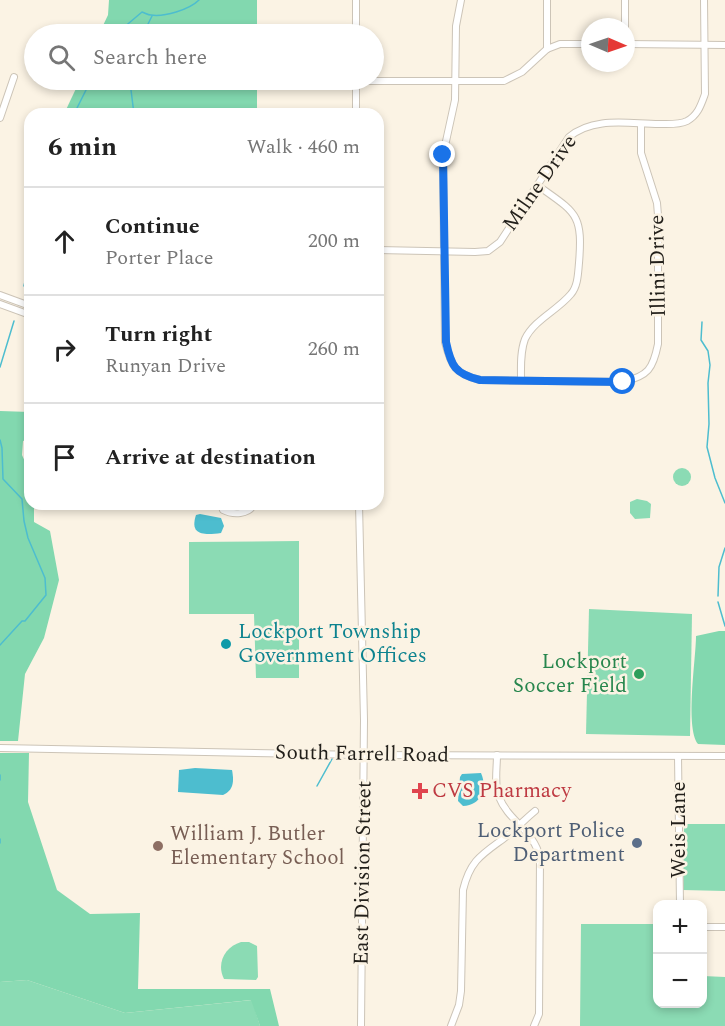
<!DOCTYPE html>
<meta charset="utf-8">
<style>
:root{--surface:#fff;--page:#f6f6f6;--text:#222;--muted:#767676;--line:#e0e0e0}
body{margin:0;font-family:Spectral,serif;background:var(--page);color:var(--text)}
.controls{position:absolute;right:18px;bottom:18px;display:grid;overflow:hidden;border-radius:12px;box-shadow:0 3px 9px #0003}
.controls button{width:54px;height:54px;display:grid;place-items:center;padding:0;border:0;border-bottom:2px solid var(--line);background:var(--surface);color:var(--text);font:30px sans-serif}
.compass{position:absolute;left:581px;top:18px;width:54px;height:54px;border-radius:50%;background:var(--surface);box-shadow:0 3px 9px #0003;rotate:92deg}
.stop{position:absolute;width:18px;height:18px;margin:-14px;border:4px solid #1a73e8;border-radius:50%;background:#fff}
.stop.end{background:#1a73e8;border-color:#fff;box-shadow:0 2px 6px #0008}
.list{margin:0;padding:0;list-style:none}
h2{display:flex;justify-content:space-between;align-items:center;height:78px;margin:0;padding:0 24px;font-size:26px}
h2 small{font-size:20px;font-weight:400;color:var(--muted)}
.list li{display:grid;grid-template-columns:39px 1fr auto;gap:18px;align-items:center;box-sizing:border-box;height:108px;padding:0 24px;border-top:2px solid var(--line)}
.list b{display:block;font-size:22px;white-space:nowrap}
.list p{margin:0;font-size:20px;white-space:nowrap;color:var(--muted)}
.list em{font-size:20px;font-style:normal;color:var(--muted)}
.icon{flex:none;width:33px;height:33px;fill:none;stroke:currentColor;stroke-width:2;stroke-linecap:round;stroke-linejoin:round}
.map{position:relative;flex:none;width:725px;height:1026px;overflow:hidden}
.search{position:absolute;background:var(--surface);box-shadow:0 3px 9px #0003;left:24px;top:24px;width:360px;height:66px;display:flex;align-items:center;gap:15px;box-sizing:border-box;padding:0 21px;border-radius:33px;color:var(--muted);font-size:22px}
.panel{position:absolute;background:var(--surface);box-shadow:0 3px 9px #0003;left:24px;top:108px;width:360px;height:402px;border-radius:18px}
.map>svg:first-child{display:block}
</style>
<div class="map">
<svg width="725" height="1026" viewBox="0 0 725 1026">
<rect width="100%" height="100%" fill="#fbf3e4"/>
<g fill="#8bdbb4">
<circle cx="682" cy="477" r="9"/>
<path d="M637,499L647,501L651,504L650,518L635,519L630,513V502Z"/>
<path d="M299,541V678H256L254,614H189V542Z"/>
<path d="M589,609L692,614L690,736L586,734Z"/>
<path d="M684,824H725V891L683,890Z"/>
<path d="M195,826L209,827L210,840L195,841Z"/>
<path d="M581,924H657L658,1004H702L703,976L725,977V1026H580Z"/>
<path d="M241,942H249L257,946L258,977L256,980L224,979C216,963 225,947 241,942Z"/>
<path d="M27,980L125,1013L252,1000L260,1026H0V982Z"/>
</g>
<g fill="#82d8af">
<path d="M109,0H257V34H99L108,15Z"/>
<path d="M80,80H257V114H64Z"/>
<path d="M0,411L30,412V439L23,441L22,455L30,473V504H34V522L50,531L59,580L44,638L25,674L18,741H0Z"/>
<path d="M719,631H725V745L698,744C685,727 696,659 696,636Z"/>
<path d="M0,753H29L28,802L57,890L90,914L140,913L138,989H270L279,1026H260L251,1000L125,1013L27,980L0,982Z"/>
</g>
<g fill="#4dbdcf">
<path d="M200,514L221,518L224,526L221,533C205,535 189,536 196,515Z"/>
<path d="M195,768L232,770C234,781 234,790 223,795L178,792L179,770Z"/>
<path d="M481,773C488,789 481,805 463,806L458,801L460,777L462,774Z"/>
</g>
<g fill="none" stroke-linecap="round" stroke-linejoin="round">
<g stroke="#4dbdcf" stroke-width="1.5">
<path d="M116,34L142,12C145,13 148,15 151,15C164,17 189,10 199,0"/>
<path d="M143,34L152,16"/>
<path d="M74,114L91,80"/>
<path d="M134,114L131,90L139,80"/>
<path d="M24,286L30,260"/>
<path d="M702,322L701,340L708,351L710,365L708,383L709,424L707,447L715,478L725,503"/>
<path d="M0,367L14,321"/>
<path d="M0,440L2,448L3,479L22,499L24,521L28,538L45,578L46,595L25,621H22L0,645"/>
<path d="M718,596L719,567L725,548"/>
<path d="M718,602L725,626"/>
<path d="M0,775V780"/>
<path d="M317,786L332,759"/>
<path d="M0,839V843"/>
</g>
<g stroke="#ccc4b7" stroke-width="8">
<g id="minor">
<path d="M356,0V34"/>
<path d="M461,0L456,26L455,100L443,155L445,342C451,366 455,374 480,380L623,382C648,376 653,369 658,344V215L657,203L641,153V124"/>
<path d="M547,0V49"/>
<path d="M625,0V27"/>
<path d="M626,44L725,45"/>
<path d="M356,80V114"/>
<path d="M356,81H504L522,72L547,49L560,44H590"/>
<path d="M0,118L14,77"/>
<path d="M378,250L475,252L488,251L500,242L569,137C594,116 629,124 659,124C668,124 679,125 687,121C698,115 701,105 705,94L704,0"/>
<path d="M0,295L30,306"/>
<path d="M0,304L30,315"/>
<path d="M521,380C521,367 520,352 525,339C534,320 558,310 571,294C578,286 578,273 579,263C583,213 576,213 537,185"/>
<path d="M221,504L223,510C233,515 249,515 254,504"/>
<path d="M359,504L364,720L361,1026"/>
<path d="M0,748L364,755L725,756"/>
<path d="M497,755C497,768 494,785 499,797C509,822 534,830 540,858L539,1014L534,1026"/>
<path d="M678,756L680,904"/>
<path d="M702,927H725"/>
<path d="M451,1026L459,1005L461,991L463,890C470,861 481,855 503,839C514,831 524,820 535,811"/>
</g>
</g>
<use href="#minor" stroke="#fff" stroke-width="6"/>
</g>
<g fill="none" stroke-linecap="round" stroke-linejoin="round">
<path stroke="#1a73e8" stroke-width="8" d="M443,155L446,342C451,366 455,374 480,380L623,382"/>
</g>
<circle fill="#0f9aa8" stroke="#fbf3e4" stroke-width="2" cx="226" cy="644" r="6"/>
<circle fill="#2e9e5b" stroke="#fbf3e4" stroke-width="2" cx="639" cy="674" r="6"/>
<path fill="#e0444e" stroke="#fbf3e4" stroke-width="2" d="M417 782h6v6h6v6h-6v6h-6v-6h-6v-6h6z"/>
<circle fill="#5c6f8a" stroke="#fbf3e4" stroke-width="2" cx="637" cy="843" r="6"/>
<circle fill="#8d6e63" stroke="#fbf3e4" stroke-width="2" cx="158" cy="846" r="6"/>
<g text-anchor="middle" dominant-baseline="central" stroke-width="5" stroke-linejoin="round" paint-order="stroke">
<g font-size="21" fill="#221f1a" stroke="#fbf3e4">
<text transform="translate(540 183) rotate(-55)">Milne Drive</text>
<text transform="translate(658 266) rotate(-91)">Illini Drive</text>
<text transform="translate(362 754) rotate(1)">South Farrell Road</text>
<text transform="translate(679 830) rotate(-90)">Weis Lane</text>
<text transform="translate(363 873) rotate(-89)">East Division Street</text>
</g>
<g font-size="21" fill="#0d838f" stroke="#fbf3e4" text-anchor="start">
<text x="238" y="632">Lockport Township<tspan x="238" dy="24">Government Offices</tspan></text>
</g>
<g font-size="21" fill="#27864d" stroke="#fbf3e4" text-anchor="end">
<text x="627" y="662">Lockport<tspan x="627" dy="24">Soccer Field</tspan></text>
</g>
<g font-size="21" fill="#be3a42" stroke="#fbf3e4" text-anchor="start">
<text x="432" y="791">CVS Pharmacy</text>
</g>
<g font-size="21" fill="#4e5e75" stroke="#fbf3e4" text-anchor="end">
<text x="625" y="831">Lockport Police<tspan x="625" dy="24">Department</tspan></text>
</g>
<g font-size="21" fill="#785e54" stroke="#fbf3e4" text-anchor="start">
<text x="170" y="834">William J. Butler<tspan x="170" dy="24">Elementary School</tspan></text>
</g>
</g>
</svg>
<div class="controls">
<button>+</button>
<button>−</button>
</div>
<svg class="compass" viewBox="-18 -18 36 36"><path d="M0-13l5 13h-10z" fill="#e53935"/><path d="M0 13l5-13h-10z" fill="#767676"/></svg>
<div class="stop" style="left:623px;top:382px"></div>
<div class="stop end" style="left:443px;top:155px"></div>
<div class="search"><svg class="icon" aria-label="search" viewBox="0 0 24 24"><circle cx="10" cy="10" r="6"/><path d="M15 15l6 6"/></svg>Search here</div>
<section class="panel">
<h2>6 min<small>Walk · 460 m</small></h2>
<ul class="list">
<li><svg class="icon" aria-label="ahead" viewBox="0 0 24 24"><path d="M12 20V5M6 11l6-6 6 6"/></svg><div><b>Continue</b><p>Porter Place</p></div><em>200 m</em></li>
<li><svg class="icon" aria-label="right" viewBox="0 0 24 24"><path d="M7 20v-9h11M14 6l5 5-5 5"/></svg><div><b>Turn right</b><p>Runyan Drive</p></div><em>260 m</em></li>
<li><svg class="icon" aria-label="arrive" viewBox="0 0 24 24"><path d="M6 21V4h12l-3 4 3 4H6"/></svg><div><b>Arrive at destination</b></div></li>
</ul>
</section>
</div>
